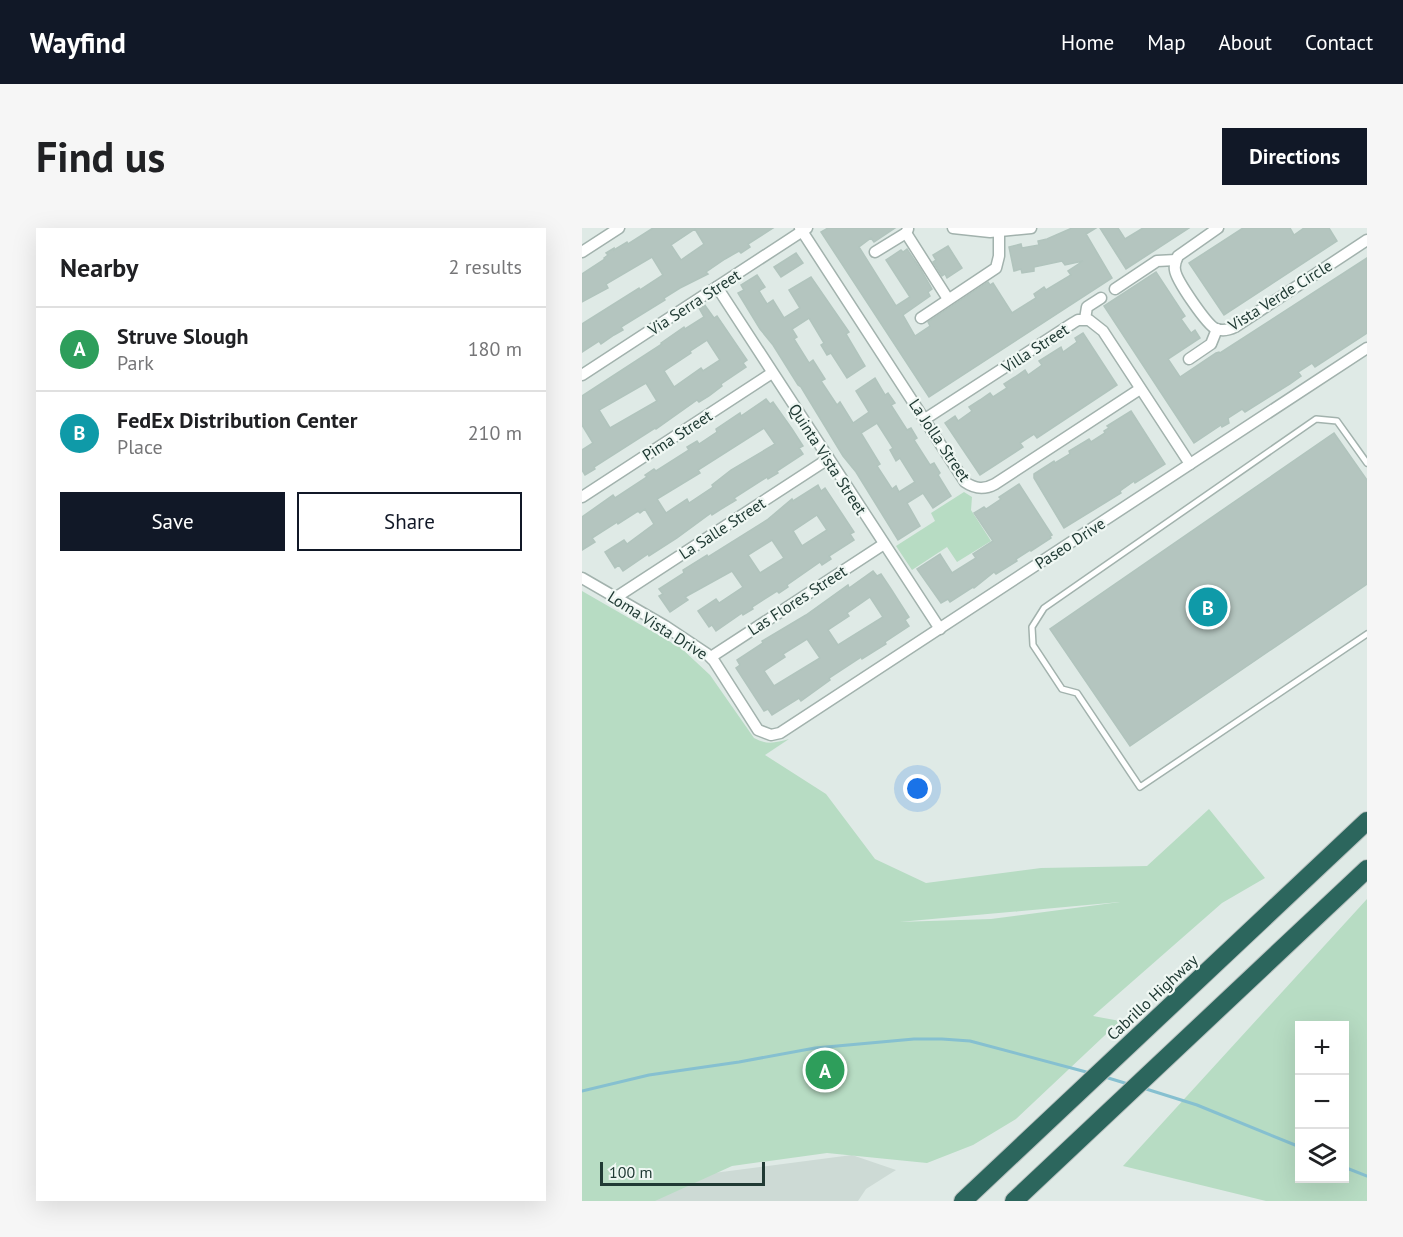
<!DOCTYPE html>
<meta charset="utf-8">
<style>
:root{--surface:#fff;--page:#f6f6f6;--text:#202124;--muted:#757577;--line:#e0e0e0;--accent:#111827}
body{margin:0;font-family:"PT Sans",sans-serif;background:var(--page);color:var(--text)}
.controls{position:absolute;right:18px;bottom:18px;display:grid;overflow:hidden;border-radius:0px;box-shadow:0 6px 24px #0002}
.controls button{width:54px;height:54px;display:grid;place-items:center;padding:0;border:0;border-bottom:2px solid var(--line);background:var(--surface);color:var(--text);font:30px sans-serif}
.scale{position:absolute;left:18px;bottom:15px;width:165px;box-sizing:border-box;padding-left:6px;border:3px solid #203a34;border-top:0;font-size:16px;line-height:21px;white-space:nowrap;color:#203a34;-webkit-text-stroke:4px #eff7f3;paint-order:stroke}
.you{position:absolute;left:336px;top:561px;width:21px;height:21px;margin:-15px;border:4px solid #fff;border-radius:50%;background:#1a73e8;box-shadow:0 0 0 9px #1a73e833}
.badge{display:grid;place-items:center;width:39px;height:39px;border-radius:50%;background:var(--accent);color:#fff;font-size:20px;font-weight:700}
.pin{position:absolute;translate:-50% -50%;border:3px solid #fff;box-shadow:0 2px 6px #0006}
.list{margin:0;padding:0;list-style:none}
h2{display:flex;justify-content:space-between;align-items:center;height:78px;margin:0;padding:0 24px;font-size:26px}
h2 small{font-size:20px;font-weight:400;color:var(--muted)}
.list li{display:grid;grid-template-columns:39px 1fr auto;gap:18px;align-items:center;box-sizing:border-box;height:84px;padding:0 24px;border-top:2px solid var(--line)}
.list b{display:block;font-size:22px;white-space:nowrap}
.list p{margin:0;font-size:20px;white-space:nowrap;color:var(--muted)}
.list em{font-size:20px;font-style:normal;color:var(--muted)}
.actions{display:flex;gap:12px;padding:18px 24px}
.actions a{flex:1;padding:14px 0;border:2px solid var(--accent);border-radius:0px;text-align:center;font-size:21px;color:var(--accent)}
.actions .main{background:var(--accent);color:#fff}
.icon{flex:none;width:33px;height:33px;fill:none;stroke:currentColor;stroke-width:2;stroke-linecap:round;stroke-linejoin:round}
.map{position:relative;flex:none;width:785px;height:973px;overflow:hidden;border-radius:0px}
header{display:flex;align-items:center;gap:36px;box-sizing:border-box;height:84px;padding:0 30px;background:var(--accent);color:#fff}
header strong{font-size:28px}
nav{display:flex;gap:33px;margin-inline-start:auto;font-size:21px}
.intro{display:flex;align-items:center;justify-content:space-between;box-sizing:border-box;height:144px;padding:0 36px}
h1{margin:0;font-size:42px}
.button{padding:15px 27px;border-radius:0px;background:var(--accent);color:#fff;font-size:21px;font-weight:700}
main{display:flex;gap:36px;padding:0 36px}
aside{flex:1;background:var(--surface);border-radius:0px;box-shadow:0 6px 24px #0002}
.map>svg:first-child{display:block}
</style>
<header>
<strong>Wayfind</strong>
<nav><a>Home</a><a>Map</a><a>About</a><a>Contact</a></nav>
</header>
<div class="intro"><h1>Find us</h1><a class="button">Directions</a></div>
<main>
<aside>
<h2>Nearby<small>2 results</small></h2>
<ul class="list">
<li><span class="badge" style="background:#2e9e5b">A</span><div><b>Struve Slough</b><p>Park</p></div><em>180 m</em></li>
<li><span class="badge" style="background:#0f9aa8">B</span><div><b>FedEx Distribution Center</b><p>Place</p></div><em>210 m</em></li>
</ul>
<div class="actions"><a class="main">Save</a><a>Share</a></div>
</aside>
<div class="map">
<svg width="785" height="973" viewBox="0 0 785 973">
<rect width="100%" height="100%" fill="#dfeae6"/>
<path fill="#cddad5" d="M270,927L314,942L284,961L276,973H65L124,946Z"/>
<g fill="#b7dcc3" fill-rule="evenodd">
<path d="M382,264L390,269L389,282L409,313L375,334L365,319L330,342L314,318L353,293L349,285Z"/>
<path d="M0,363L99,420L128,447L172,510C185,517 193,515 207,511L183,527L244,566L293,631L344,655L459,640L565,638L627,581L683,650L640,675L511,788L538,793L434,891L391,917L345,935L245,925L150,938L73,973H0ZM538,674L409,691L316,694H317Z"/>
<path d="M785,671V973H684L541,938ZM718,798H762V950H718Z"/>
</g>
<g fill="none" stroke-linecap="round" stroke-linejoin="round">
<g stroke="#86c0d0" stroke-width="3">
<path d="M523,849L546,856"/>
<path d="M561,860L615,877L718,919"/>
<path d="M0,863L67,847L157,834L233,820L332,811H360L388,813L508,845"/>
<path d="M762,939L785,948"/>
</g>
</g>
<g fill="#b4c5bf" stroke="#b1c4bd" stroke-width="1.5" fill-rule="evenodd">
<path d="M71,0H191L166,16L168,19L159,25L157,23L143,31L124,44L126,46L98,60L82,70L83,72L39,99L41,102L32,107L19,116L17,113L0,124V96L57,60L58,62L81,47L70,29L24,56L26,60L0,74V46L23,31L22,30L26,27L24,25L32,20V22L45,14L46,16ZM113,1L122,16L99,32L89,17Z"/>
<path d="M246,0H313L292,14L289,10L277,19L314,78L328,69L304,32L319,22L321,24L325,21L339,42L350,61L346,64L348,68L321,87L333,108L348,98L346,94L406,54L408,57L411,55L430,85L454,70L452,66L462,59L464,62L489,47L486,43L501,33L483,37L480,33L452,39V43L440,45L439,41L432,43L427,19L439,16L440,20L457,17L456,13L465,11L490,0H514L504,6L530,50L347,169L239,4Z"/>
<path d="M518,0H536L543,11L561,0H607L544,41Z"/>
<path d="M661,0H708L712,7L722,0H747L755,13L642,87L607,35Z"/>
<path d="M366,18L380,40L365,50L363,46L360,48L351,34L354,32L351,27Z"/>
<path d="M214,25L221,35L199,49L192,39Z"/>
<path d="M785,30V105L733,139L730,135L716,144L719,148L708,156L663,184L660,181L646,190L647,195L640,199L639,197L612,215L522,78L574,44L603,88L599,91L609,105L613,102L618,110L586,131L598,149L634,125L637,124L638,125Z"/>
<path d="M175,47L183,59L177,63L185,76L191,72L202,90L218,80L207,62L229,49L267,104L264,106L283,138L265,150L249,125L245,127L239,117L242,115L227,90L210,101L215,109L212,111L227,135L231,132L243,151L239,153L255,177L258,174L271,195L287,184L274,163L293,150L303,167L306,165L313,175L309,177L325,202L329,200L335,210L332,212L348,237L352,235L358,245L356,247L369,268L351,280L341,265L325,275L338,298L316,312L274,244L261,228L219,159L216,157L191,117L178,101L156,65L162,62L159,57ZM295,195L311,220L308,222L314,233L318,230L333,254L317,264L314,258L310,261L295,238L298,236L279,205Z"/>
<path d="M122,76L132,90L135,88L165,132L161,135L164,139L139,156L140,158L127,168L117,174L115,172L74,201L73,200L12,239L13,241L3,247L0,242V222L11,215L0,197V168L80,116L79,115L102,99L103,101L122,89L117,80ZM125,112L138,132L121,143L119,140L92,159L82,143L109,125L108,123ZM64,155L75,173L28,200L17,182Z"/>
<path d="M501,105L535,157L455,210L452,206L438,215L441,219L398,247L363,195L373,188L376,193L390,183L387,179L398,172L408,165L411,169L425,160L422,156L433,149L443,142L446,147L460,137L457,133L479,119L481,124L495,114L493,110Z"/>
<path d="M184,171L188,176L191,174L210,201L221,218L217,220L221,226L195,243L196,245L186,251L185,249L152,270L154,272L144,278L130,287L129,285L95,310L67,328L66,326L41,343L37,337L33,340L23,324L42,312L45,316L72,296L63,281L58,285L56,283L36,296L35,294L10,310L13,314L0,322V289L31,267L33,270L65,249L63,247L72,241L74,243L107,222L105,219L115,213L117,216L135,204L134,201L158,185L159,188ZM182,200L193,216L149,242L130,257L131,259L107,275L105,271L84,285L75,271L118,245L116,242Z"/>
<path d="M549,183L583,236L553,255L552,253L538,263L539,265L482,300L452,250V246L472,233L473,235L488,226L487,223L507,211L509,214L523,205L522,203L527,200L525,198Z"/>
<path d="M752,205L785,252V356L548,518L468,401Z"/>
<path d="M437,256L470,307L468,308L469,310L449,323L448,322L434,331L435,333L414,346L412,344L392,360L391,359L368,374L366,371L359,375L335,341L358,326L370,345L394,330L391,326L411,313L392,285L402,279L404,281L419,271L417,269Z"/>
<path d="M236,257L239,263L243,260L272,304L268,306L272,312L247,328L249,331L240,337L238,334L205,357L206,359L197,365L195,363L170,379L171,381L161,387L160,385L134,403L130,397L127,399L116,383L134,371L137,375L161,359L150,343L103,369L106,372L88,384L77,368L81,366L77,361L102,345L101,342L125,327L126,329L185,292L210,271L211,273ZM235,287L245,302L220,318L211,303ZM190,312L202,330L178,345L166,327Z"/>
<path d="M291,343L295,348L299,346L309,361L327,389L323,392L327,398L303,414L304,416L294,422L280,431L279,429L247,450L248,452L219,473L217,470L190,487L186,481L182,483L154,440L158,437L155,432L181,415L180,413L224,387L266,357L267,360ZM288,369L301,389L256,417L246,402L267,388L265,385ZM225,411L238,430L192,458L182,443L203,429L201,426Z"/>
</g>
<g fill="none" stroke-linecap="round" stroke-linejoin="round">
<g stroke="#a2b2ad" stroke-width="8">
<path id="service" d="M785,235L755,193L734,191L462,380L450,399L451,417L480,461L495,465L558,559L785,406"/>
</g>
<g stroke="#a2b2ad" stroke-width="13">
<g id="minor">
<path d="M218,0L383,254C393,261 402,262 413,256L558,161"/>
<path d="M371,0L408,4L449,0"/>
<path d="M636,0L596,28C594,32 592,37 593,42C594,52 625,97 634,101C640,103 647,102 653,99L785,12"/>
<path d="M324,5L366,71"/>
<path d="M0,24L37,0"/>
<path d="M293,24L324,5L326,1"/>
<path d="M135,59L358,401"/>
<path d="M533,61L575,33L594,32"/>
<path d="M339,90L414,40L417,28V4"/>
<path d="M503,91L505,79L519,70"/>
<path d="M607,131L629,116L635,101"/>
<path d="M0,147L225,0"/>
<path d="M343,191L491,95L496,92H507L521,103L608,236"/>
<path d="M0,269L190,145"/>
<path d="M0,350L83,398L125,426L132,433L176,502L189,507L198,505L785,120"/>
<path d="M33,370L246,231"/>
<path d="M129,429L302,316"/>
</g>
</g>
<g stroke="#bcc4c2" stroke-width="20">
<g id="motorway">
<path d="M381,973L785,593"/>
<path d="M432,973L785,641"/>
</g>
</g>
<use href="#service" stroke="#fff" stroke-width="5"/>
<use href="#minor" stroke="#fff" stroke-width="10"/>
<use href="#motorway" stroke="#2c665d" stroke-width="18"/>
</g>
<g text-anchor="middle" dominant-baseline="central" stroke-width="4.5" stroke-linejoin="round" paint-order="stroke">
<g font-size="16" fill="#203a34" stroke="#eff7f3">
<text transform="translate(698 67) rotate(-32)">Vista Verde Circle</text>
<text transform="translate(112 74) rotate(-33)">Via Serra Street</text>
<text transform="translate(453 120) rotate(-33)">Villa Street</text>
<text transform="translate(95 207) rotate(-33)">Pima Street</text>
<text transform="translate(358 212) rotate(56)">La Jolla Street</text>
<text transform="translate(246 231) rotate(57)">Quinta Vista Street</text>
<text transform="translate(140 300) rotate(-33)">La Salle Street</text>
<text transform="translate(488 315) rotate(-33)">Paseo Drive</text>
<text transform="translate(215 372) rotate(-33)">Las Flores Street</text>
<text transform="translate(76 397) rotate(32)">Loma Vista Drive</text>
<text transform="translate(570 769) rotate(-43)">Cabrillo Highway</text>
</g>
</g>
</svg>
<div class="controls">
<button>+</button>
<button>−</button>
<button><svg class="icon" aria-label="layers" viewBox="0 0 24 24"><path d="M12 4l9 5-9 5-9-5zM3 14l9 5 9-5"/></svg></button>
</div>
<div class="scale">100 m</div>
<div class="you"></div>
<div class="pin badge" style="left:243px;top:842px;background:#2e9e5b">A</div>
<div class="pin badge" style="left:626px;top:379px;background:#0f9aa8">B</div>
</div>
</main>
